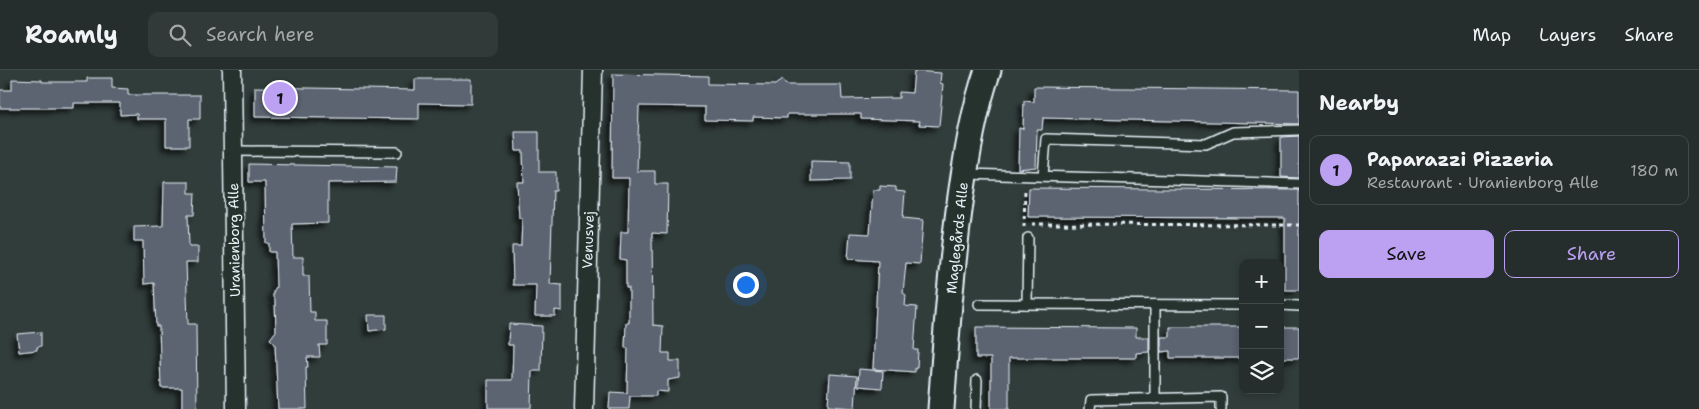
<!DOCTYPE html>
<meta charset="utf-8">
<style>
:root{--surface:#252e2c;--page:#313a38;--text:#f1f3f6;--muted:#a3a8a9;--line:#424a48;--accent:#bca0f2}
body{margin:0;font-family:"Shantell Sans",sans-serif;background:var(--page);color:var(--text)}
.controls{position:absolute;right:15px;bottom:15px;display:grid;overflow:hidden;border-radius:10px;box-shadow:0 2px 8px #0003}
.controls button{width:45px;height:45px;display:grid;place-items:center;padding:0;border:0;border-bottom:1px solid var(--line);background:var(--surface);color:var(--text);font:25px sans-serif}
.you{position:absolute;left:745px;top:214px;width:18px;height:18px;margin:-12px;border:4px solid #fff;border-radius:50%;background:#1a73e8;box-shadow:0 0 0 8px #1a73e833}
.badge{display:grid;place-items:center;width:32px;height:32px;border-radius:50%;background:var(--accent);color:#111;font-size:16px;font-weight:700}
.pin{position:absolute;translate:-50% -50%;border:2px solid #fff;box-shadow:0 1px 5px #0006}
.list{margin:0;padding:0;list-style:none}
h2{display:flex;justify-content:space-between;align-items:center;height:65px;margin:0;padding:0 20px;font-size:21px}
h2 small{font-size:16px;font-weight:400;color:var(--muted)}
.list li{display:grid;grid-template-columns:32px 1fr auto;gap:15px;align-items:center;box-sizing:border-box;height:70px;margin:0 10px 10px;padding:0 10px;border:1px solid var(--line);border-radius:10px}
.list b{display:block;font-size:19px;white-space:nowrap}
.list p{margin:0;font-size:16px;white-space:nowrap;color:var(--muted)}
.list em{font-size:16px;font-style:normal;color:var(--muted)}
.actions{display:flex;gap:10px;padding:15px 20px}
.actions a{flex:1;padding:11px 0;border:1px solid var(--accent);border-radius:10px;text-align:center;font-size:18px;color:var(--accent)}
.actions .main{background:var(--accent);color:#111}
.icon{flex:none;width:28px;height:28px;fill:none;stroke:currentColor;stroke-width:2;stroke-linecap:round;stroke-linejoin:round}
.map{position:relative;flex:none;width:1299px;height:339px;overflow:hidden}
header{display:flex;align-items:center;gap:30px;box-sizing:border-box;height:70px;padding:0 25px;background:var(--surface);border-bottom:1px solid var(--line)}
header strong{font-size:24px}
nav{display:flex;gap:28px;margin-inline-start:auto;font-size:18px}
.search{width:350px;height:45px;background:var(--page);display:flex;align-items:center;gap:12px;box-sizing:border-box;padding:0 18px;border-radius:10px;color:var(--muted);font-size:19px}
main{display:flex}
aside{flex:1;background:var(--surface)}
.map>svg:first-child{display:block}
</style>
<header>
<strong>Roamly</strong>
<div class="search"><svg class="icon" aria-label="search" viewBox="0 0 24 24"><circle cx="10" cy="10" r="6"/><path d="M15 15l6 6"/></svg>Search here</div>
<nav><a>Map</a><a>Layers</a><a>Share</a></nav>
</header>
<main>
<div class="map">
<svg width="1299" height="339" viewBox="0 0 1299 339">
<defs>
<filter id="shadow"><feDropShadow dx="-4.5" dy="4.5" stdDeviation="2.5" flood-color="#0009"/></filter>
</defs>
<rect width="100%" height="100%" fill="#313d3b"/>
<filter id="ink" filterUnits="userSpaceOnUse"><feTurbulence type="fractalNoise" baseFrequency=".02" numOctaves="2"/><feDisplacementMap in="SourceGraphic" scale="10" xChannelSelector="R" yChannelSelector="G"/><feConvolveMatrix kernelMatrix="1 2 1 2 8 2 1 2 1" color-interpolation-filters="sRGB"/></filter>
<g filter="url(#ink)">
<g fill="#5b6371" stroke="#e8f1f8" filter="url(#shadow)">
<path d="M914,1L941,3L940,13L943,14L939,56L919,55L920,51L861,49V44H787V48L753,47V51L705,50V37L639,36L637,101H655V114H668L667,164L652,163L653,255L663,256L662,283H670V291H680V308L668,310V322L656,321V326H630L629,339H609L610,322L627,323L628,278H625L626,253H629V218H626V190L620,189L621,162H628L629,108H612L613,4L708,6V14L775,15L782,10L786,15H841L842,29L899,28V22L912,23Z"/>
<path d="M87,8H112V18L128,19V25H200V49H189V76H166V49H137V44L120,45V33H74V38H0V20H12V9L42,10V12H87Z"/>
<path d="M415,9H471V34L419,33V49L255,47V17L415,20Z"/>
<path d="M1034,17L1299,20V54L1043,48L1042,60H1037L1036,97L1018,99L1019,58L1023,59L1024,31L1034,32Z"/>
<path d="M515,62H539V102H556V121H553L550,214L562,215V241L555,240V246H535L536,215H513L512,176H521L522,148H519L517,112H524L523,81H516Z"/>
<path d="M1299,66V108L1281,107V67Z"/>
<path d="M811,91L850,92V110L811,111Z"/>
<path d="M249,94L397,97L396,112L328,113V153L292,154L293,187H303V206H309L310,242H315V251H327V275H319L320,287H307L308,297H306L307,339H278L275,274L270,269L276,261L275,230L273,227V222L276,217L275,182H269V173H266L265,112H249Z"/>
<path d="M164,112H189V123H195L194,145H188L189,177H198V192H186L188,254H196L197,339H182V318H161L159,256H156L154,213L144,214L143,171H134V157L163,156Z"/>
<path d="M880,116L896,117V121L905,122L903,148L923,150L920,194L906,193L903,223L906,225L905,236L917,237L914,280H918L917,298H915V302L873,299L878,191L848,189L850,163L870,164L873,120H880Z"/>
<path d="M1029,118L1299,120V220H1285V148L1028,147Z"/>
<path d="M368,245H386V259L369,261Z"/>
<path d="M509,254L542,256L541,301H532L531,338H488V310H512L513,275H508Z"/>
<path d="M976,257L1136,258V267H1149V282L1136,283V288H1009V339H991V288H976Z"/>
<path d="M1170,257H1243V288H1170V281L1161,282V267H1170Z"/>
<rect x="1280" y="257" width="19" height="31"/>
<path d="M41,262V276L37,277V280L19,282L17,264Z"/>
<path d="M859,299L883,301L882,318L858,316Z"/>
<path d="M830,304L857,306L855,338L828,336Z"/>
</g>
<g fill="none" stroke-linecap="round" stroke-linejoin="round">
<g stroke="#e8f1f8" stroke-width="12">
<g id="lane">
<path d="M233,81L397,82"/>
<path d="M967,104L1299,114"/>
<path d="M1043,106L1046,69L1206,74L1233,62L1299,60"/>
<path d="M979,234L1243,235"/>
<path d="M1027,234L1028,168"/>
<path d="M1280,235L1299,236"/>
<path d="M1155,329V235"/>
<path d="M976,339L977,310"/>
<path d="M1090,339L1091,330L1221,327V339"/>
</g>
</g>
<g stroke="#e8f1f8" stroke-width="21">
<g id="street">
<path d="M232,0L236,339"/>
<path d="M584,339L593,0"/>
</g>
</g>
<g stroke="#e8f1f8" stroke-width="29">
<path id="secondary" d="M941,339C946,268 951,197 961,126C967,84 974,40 988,0"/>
</g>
<g stroke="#e8f1f8" stroke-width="3" stroke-dasharray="4 4" stroke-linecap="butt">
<path d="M1032,154L1299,155"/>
<path d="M1024,157L1025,119"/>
</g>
<use href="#lane" stroke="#26332d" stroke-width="9"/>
<use href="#street" stroke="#26332d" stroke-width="18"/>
<use href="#secondary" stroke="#26332d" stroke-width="25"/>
</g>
</g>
<g text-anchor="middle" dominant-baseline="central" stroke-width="4.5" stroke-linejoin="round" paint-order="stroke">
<g font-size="14" fill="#e8f1f8" stroke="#26332d">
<text transform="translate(957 168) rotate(-84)">Maglegårds Alle</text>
<text transform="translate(234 170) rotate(-91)">Uranienborg Alle</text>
<text transform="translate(588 170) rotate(-88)">Venusvej</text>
</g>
</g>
</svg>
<div class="controls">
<button>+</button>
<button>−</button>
<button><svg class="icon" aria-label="layers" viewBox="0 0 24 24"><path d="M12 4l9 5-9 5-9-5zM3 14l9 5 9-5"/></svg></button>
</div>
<div class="you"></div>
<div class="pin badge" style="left:280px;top:28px">1</div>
</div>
<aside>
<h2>Nearby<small></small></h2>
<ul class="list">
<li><span class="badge">1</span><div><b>Paparazzi Pizzeria</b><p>Restaurant · Uranienborg Alle</p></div><em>180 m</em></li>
</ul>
<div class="actions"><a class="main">Save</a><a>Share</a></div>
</aside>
</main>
